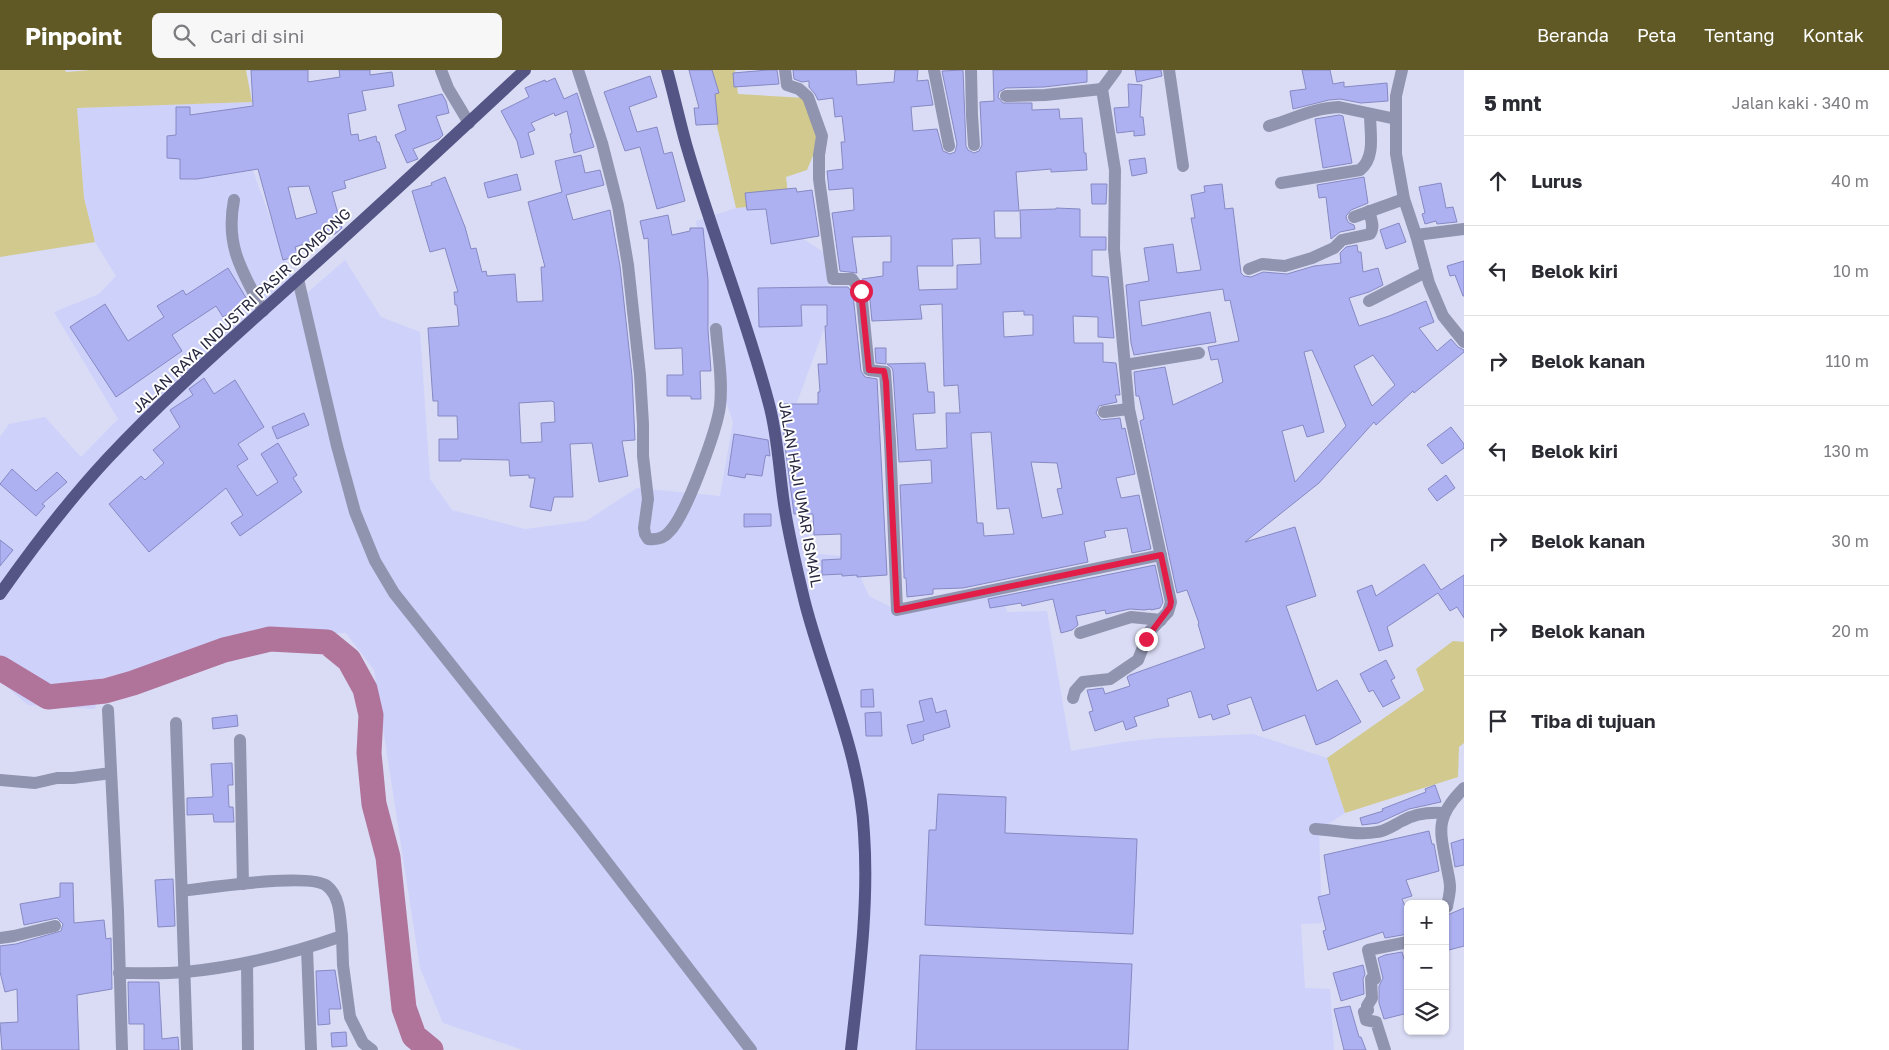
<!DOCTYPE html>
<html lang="id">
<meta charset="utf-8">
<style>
:root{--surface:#fff;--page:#f7f7f7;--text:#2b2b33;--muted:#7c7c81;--line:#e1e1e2;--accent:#605925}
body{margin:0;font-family:"Golos Text",sans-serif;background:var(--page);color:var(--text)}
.controls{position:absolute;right:15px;bottom:15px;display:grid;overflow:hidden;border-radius:8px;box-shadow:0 1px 4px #0004}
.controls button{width:45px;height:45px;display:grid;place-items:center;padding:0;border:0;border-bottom:1px solid var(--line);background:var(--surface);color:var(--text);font:25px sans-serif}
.stop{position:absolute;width:15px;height:15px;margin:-11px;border:4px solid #e11d48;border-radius:50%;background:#fff}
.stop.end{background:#e11d48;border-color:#fff;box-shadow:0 1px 5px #0008}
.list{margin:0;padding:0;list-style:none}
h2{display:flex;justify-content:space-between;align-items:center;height:65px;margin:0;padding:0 20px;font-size:21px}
h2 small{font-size:16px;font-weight:400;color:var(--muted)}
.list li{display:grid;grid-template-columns:32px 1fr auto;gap:15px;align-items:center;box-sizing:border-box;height:90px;padding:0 20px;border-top:1px solid var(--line)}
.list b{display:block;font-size:19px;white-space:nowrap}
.list em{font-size:16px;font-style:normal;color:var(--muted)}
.icon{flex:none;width:28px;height:28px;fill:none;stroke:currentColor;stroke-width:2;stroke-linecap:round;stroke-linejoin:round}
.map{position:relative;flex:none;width:1464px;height:980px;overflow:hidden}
header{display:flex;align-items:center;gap:30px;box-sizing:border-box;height:70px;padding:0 25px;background:var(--accent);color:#fff}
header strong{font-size:24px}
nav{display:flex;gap:28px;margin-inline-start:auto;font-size:18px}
.search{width:350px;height:45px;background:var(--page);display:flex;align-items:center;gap:12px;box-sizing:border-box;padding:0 18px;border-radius:8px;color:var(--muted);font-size:19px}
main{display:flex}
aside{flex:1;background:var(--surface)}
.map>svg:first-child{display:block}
</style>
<header>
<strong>Pinpoint</strong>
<div class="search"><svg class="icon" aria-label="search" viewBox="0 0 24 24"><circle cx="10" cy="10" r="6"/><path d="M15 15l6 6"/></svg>Cari di sini</div>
<nav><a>Beranda</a><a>Peta</a><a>Tentang</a><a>Kontak</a></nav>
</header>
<main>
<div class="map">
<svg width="1464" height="980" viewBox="0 0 1464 980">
<rect width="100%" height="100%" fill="#dadcf5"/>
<path fill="#ced1fa" d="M252,32L253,101L300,229L345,190L381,247L420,262L430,409L452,440L525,459L586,451L637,418L720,426L733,352L714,297L696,151L736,138L789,133L791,161L828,185L829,245L795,338L802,366L810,483L851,487L869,526L891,537L1002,525L1007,542L1047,541L1071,681L1123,672L1160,668L1253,664L1327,688L1345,743L1319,760L1322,853L1301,854L1305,918L1330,919L1334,980H523L443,953L420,898L374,600L346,563L270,566L102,608L95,639L28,635L0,611V367L9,354L45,347L81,387L118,349L54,242L99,224L116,206L95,172L84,128L77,38Z"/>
<g fill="#d1c98d">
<path d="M0,0H65L66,2L91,0H246L252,32L77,38L84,128L95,172L0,187Z"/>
<path d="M704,0H735L738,24L805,28L819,71L807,100L786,107L789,133L736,138Z"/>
<path d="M1453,571L1464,572V673L1459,677L1458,707L1345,743L1327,688L1424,620L1416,599Z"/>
</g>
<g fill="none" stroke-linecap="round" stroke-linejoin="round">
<path stroke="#b0739a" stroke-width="25" d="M0,598L48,627L105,621L133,613L224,580L270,569L327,572L349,590L365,619L371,645L369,683L374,734L388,787L404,938L414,966L431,980"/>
</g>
<g fill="#adb1f1" stroke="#8689c2" fill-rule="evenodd">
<path d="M251,0H308V12L340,7L339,0H370V5L392,2L394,16L362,21L366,40L348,44L351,65L358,64L359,71L376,66L377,72H379L386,98L344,111L346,118L332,122L342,158L335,164L295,177L298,186L283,190L258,99L197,109H180V89L167,88V66L176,65V37H190V45L253,36ZM309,116L317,143L296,149L288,117Z"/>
<path d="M689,0H712L719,23L715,24L718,54L696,55L694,38H699Z"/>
<path d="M768,0H777L779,14L734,17L733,3Z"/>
<path d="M793,0H856L857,15L894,12L895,0H918L917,11L928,10L933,35L911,37L913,61L937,59L943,81L950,84L955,82L957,74L942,1L963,0L966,76L968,80L974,83L979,81L982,75L980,32L994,31L993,0H1087V12L1044,17L1006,18L999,22L998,27L1003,33H1032V40L1059,39L1060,49L1082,48L1084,83H1086L1087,100L1051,102V99L1016,102L1019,141H994L995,168H1021L1020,140L1056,139V138L1080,139V167H1106V180H1092V206L1108,207L1114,268L1098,267V247L1073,246L1074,273H1103V292L1116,293L1120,325H1115L1117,332L1099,336L1096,343L1101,350L1120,348L1122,359L1125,358L1135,404L1116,408L1121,428L1139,425L1151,479L1132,483L1127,458L1104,461L1106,467L1084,472L1088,492L963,518L933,519V524L907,527L906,508H904V504L900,415L932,413L931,390L899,392L893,301L892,298L887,294L925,293L928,322H934L935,343L913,344L916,380L947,378L946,343H960L958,315L944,316L942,234L920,235L922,249L872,251L869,220L862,209L883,206V192H891V166L852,167L857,203L840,201L832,143L854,140L853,118L829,120L827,101L843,99L841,72H845L842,46L835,47L833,28L818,30L815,24L809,17V11L802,12L794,9ZM980,168L981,194L957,195V219L919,220L917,196H953L952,169ZM1024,241V245H1033V265L1004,267L1003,242ZM991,362L997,439L1009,438L1014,464L984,466L983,453H977L971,363ZM1031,392L1057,393L1062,418L1057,419L1063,444L1042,448Z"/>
<path d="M1135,0H1161L1162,6L1137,12Z"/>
<path d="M1302,0H1330L1333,14L1344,12V17L1387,13L1388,31L1361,33L1340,29L1329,30L1293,39L1290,21L1306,19Z"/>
<path d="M650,6L657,27L629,37L637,62L657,57L664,84L672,82L685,131L657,139L640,77L625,81L604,22Z"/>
<path d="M555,8L564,29L577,23L594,77L574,83L570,64L572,63L567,41L555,46L554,43L531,53L535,60L528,63L534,84L521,88L517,71L501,41L529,27L525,18L545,10L546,12Z"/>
<path d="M1128,14L1142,15L1140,47H1143L1145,65L1134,66V61L1117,63L1114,38L1129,37Z"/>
<path d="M442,24L446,31L449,43L436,46L443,65L439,69L413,79L418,89L407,93L395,65L406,60L398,35Z"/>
<path d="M1339,45L1343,46L1352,93L1323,98L1315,49Z"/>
<path d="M581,85L585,103L600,100L604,115L566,125L573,150L610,140L620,196L632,306L635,370L622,371L628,406L599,412L592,373L570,374L573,427H554L551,441L530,437L535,408H529V405L510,406L509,390L461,389V391H439V369H458L457,346H438V331H433L428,258L459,256L457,235H455L454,222H458L445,178L430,182L412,121L432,115L431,113L445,107L465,157L471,179L476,178L482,202L486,201L487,206L515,204L517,232L543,231L541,197H545L528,132L562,122L555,91ZM551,331L554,332L555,352L541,353L542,372L521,373L519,333Z"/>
<path d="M1145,88L1147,103L1132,106L1129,90Z"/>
<path d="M517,104L521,120L488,128L484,113Z"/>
<path d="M1364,107L1368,133L1351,140L1346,146L1347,150L1349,153L1354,155L1355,159L1340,162L1331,169L1326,127L1319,128L1317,115Z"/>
<path d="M1441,113L1446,138L1453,137L1457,152L1437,154L1436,151L1425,154L1422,144L1425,143L1419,117Z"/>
<path d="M1091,114H1107L1106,134H1092Z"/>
<path d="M1222,114L1225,139L1233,138L1241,203L1244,206L1251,207L1263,202L1287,204L1314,196L1341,193L1340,183L1346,177L1357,175L1358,182H1361L1363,202L1378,198L1383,215L1369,222L1349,228L1359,256L1389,246L1426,231L1434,252L1419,258L1437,281L1451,269L1458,277L1464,280V282L1414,323L1413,321L1376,355L1374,352L1319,413L1245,472L1295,457L1316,526L1286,536L1317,621L1337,610L1361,652L1329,670L1316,675L1305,645L1263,661L1251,627L1227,635L1230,644L1213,650L1211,644L1199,648L1191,621L1167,629L1169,636L1134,647L1137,656L1126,660L1123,651L1095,661L1089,642L1093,641L1087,620L1103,618L1105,624L1130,616L1127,607L1130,605L1205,578L1198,554L1199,553L1187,520L1177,523L1140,351L1144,349L1139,326H1136L1134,302L1165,297L1173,335L1223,312L1218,289L1211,290L1208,277L1239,271L1230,230L1225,231L1223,219L1139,231L1142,256L1210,242L1216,272L1134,285L1131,273L1126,215L1149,211L1144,178L1173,174L1177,203L1201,200L1191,148H1195L1191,125L1205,122L1204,116ZM1312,280L1346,356L1295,412L1282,361L1303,355L1307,367L1324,362L1304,282ZM1373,285L1395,315L1372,336L1354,296Z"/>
<path d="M796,118L797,122L812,120L819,166L771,174L766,139L747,140L745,123Z"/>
<path d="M668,145L672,165L690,161V158H703L708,210V260L711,301H700L701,329H691V326H667V305H683L682,278L655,279L648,168L644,169L640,151Z"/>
<path d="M1399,153L1406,172L1386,179L1380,160Z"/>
<path d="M1464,191V226H1463L1455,205L1450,206L1447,196Z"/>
<path d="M228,198L248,231L223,247L216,236L172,265L182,281L116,327L70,257L105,234L128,271L164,247L157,236L183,220L186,225Z"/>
<path d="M826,217H848L853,224L861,301L865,307L877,309L887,505L857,507V505L842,506V504L822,505V490L841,489V464L814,465L813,444H794L784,368L783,334H818V322H820L818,294H827L825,256H827V235H801L802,256L759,257L758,218Z"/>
<path d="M875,278H886V294L876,293Z"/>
<path d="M204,308L214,324L235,310L264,357L238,374L248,389L237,396L257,426L278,412L261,384L278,373L297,405L293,408L302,422L240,466L231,453L243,445L226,418L149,482L109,434L141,406L145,410L164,393L153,380L180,357L170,340L193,325L189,319Z"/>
<path d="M304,343L309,355L277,369L272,357Z"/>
<path d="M1451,357L1464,374V378L1442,394L1427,375Z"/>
<path d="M734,364L768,370L770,386L766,385L765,388L762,406L746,404L745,408L728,405Z"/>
<path d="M12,399L36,421L57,402L67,412L42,434L45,436L36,446L0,414Z"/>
<path d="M1446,405L1455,418L1437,431L1428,419Z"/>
<path d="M744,444H771V456L744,457Z"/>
<path d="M0,470L13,480L0,496Z"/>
<path d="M1424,494L1441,520L1464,505V548L1457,537L1450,541L1438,523L1387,557L1393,576L1379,581L1357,521L1372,515L1376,526Z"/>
<path d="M1155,495L1163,532L1160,538L1151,540V539L1144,540L1130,539L1106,544L1105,540L1076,546L1078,555L1072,560L1061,563L1053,529L1022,536L1021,533L990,538L988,529Z"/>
<path d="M1386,590L1395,608L1391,610L1400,628L1383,637L1373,620L1369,622L1360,604Z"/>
<path d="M873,619L874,637H861V620Z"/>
<path d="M932,628L936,643L946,640L950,657L923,665L924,670L912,674L907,655L924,651L919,631Z"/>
<path d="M881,642L882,666H866L865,643Z"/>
<path d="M237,645L238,656L213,659L212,648Z"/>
<path d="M232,693L233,715H228L229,737H233L234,752H214L213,744L187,745V728L212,727L213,726L211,694Z"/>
<path d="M1435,715L1441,732L1409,739L1378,753L1362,755L1360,748L1383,741L1382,739L1426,722L1425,719Z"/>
<path d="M938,724L1006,727L1005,763L1137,769L1133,864L925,855L929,760H936Z"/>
<path d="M1429,761L1432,774H1434L1439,801L1406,810L1412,826L1402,829L1408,843V864L1385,868L1383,862L1328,880L1323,861L1326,860L1318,827L1330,824L1324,785Z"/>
<path d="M1464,769V795L1455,797L1451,773Z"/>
<path d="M173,809L175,856L158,857L155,810Z"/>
<path d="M60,813H73L74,853L104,850L106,869L111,868L112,919L77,925L79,980H2L0,953L18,952L17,919L5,922L0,902V876L16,874L61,861L63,854L57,848L24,855L20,834L60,827Z"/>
<path d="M1464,838V876L1445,881V846Z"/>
<path d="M1402,882L1408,902V943L1384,949L1379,933V916L1383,908L1378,888L1385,885Z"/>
<path d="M920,885L1132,894L1128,980H916Z"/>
<path d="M1363,895L1365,904L1363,909L1364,924L1341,931L1333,903Z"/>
<path d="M335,900L341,939H329L330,954L318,955L316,901Z"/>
<path d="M128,912H159L162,969L178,967L179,980H144V954H129Z"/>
<path d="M1350,936L1359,967H1361L1366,980H1344L1334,939Z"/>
<path d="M346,962L347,976L332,977L331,963Z"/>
</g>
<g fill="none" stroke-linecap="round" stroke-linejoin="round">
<g stroke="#9194af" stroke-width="12">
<path d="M441,0L448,18L469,53"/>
<path d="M578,0L602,73L618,136L628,195L640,305L643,354V386L648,429L644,458L645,464L648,469C656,470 664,468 669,462C686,446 717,359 720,336C723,310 718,285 716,259"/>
<path d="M785,0L787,15L799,19L808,27L822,66L819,85V109L833,209H852L861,221L869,300L885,302L890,371L897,540L1161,485"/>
<path d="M934,0L949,76"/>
<path d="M971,0L972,46L974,75"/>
<path d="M1169,0L1183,96"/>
<path d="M1402,0L1396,26V84L1404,129L1416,165L1429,213L1443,246L1464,272"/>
<path d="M1006,26L1045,25L1102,19"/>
<path d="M1269,56C1293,49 1314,38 1339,37L1396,49"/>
<path d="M1281,113L1360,100C1376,87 1370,63 1370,44"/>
<path d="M234,130C225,176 242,201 263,241"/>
<path d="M1354,147L1404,129"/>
<path d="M1416,165L1464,159"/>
<path d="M1249,199L1262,194L1285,196L1312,188L1334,178L1342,170L1370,164C1375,157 1371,149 1369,141"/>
<path d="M298,209L337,376L355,442L375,491L394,523L583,761L751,980"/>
<path d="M1369,231L1426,202"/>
<path d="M1125,295L1199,283"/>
<path d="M1104,342L1129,339"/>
<path d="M1080,563L1131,547L1161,550"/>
<path d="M1073,628L1075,621L1083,612L1110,609L1138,590L1149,562L1168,542L1171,532L1129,339L1114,179L1115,100L1102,19L1116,0"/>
<path d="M108,640L118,841L122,980"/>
<path d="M176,653L187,980"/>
<path d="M240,670L243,814"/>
<path d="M0,710L35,713L57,708H73L111,703"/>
<path d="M1315,759C1335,760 1358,766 1377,762C1386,761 1394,755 1402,751C1414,744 1430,742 1444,743"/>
<path d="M1445,838L1447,837C1448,830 1450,824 1450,817C1450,811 1448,804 1447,798C1440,760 1434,748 1464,718"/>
<path d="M342,866L343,895L350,947L363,973L372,980"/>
<path d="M0,868L14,866L55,856"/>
<path d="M307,879L311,980"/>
<path d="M247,893L248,980"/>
<path d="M119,903C141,903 163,904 185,902C238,897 291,884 342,866C340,850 341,827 327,816C310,802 207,818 182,821"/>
<path d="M1385,980L1376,952L1366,950L1364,942L1368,940L1367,936L1372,928L1371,909H1375L1368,880L1408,872"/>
</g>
<g stroke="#545585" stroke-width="12">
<path d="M667,0C674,25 679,49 686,74C711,161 746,246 769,334C778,367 779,401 784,434C789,468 797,500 805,533C825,610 860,683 864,763C869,836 859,908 851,980"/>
<path d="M0,524C33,477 68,431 108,388C168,324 235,266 300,207C376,139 451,69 525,0"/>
</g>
</g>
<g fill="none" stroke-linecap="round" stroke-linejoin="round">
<path stroke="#e11d48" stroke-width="6" d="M861,221L869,300L884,301L886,312L897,540L1161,485L1171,532L1170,537L1146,569"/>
</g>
<g text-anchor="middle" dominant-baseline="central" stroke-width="4" stroke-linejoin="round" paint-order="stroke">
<g font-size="15" fill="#282940" stroke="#fff">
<text transform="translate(241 240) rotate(-43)">JALAN RAYA INDUSTRI PASIR GOMBONG</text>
<text transform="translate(801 424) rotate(80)">JALAN HAJI UMAR ISMAIL</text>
</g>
</g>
</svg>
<div class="controls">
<button>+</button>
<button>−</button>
<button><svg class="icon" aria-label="layers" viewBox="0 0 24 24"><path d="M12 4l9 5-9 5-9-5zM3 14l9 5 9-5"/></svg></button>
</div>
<div class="stop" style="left:861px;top:221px"></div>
<div class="stop end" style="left:1146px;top:569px"></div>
</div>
<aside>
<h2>5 mnt<small>Jalan kaki · 340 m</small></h2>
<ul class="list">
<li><svg class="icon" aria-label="ahead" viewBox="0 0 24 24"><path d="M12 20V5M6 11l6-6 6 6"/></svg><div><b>Lurus</b></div><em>40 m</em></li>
<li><svg class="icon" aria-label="left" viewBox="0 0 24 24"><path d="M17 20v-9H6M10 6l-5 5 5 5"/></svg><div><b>Belok kiri</b></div><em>10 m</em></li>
<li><svg class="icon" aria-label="right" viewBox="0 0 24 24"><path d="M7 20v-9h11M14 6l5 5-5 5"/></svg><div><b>Belok kanan</b></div><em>110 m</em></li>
<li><svg class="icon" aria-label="left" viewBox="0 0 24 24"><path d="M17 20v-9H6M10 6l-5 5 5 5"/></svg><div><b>Belok kiri</b></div><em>130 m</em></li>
<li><svg class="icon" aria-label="right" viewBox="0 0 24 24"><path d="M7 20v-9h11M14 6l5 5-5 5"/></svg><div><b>Belok kanan</b></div><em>30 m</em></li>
<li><svg class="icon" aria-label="right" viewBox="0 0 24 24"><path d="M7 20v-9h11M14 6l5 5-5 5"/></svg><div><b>Belok kanan</b></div><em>20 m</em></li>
<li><svg class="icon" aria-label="arrive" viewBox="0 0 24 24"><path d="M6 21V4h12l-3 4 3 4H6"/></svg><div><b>Tiba di tujuan</b></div></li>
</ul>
</aside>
</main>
